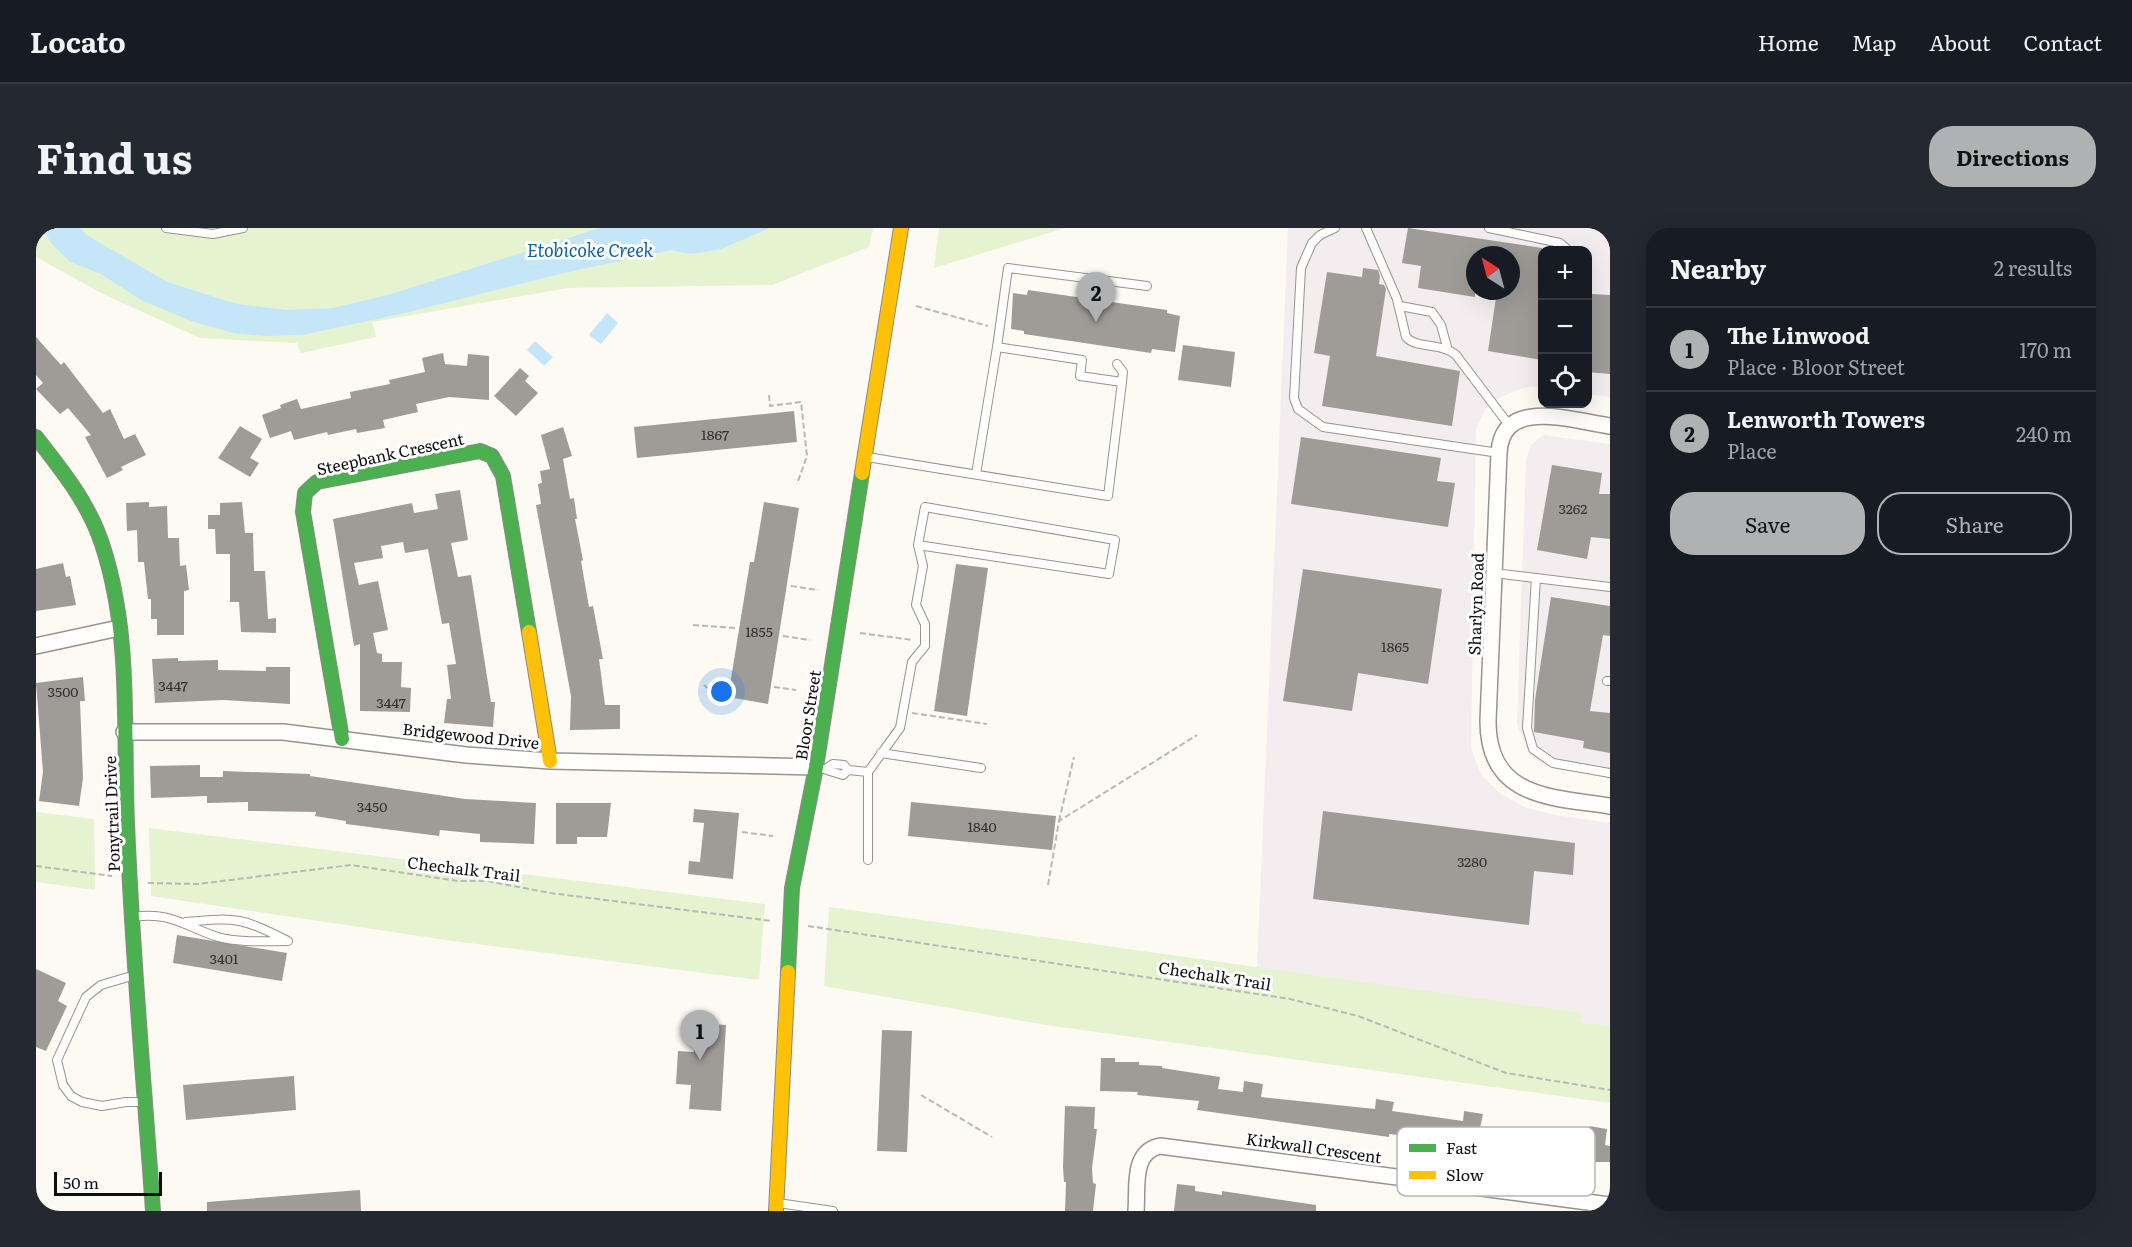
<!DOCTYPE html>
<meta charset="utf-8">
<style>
:root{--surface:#171b24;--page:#242831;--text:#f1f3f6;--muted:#9ea1a6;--line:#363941;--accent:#b0b1b2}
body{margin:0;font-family:Literata,serif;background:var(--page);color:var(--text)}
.controls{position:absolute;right:18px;top:18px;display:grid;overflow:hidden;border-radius:12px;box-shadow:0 6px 24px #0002}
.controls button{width:54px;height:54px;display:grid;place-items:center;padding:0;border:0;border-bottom:2px solid var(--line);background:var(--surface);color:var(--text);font:30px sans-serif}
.compass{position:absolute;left:1430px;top:18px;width:54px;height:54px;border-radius:50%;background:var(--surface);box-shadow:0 6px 24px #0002;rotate:324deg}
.scale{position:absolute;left:18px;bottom:15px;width:108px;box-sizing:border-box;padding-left:6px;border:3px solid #0e0e0e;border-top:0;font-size:16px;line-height:21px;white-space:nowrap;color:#0e0e0e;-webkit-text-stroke:4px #fff;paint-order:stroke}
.you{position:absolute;left:686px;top:464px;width:21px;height:21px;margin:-15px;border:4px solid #fff;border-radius:50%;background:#1a73e8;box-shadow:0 0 0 9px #1a73e833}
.badge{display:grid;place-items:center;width:39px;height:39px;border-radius:50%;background:var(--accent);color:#111;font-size:20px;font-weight:700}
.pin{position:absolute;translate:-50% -50px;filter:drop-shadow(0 2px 3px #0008)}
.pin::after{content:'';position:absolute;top:32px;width:21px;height:18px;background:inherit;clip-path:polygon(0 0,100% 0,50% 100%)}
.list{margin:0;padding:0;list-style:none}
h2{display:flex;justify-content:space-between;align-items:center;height:78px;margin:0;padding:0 24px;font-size:26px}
h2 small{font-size:20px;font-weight:400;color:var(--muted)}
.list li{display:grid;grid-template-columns:39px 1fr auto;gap:18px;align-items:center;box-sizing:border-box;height:84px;padding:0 24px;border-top:2px solid var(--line)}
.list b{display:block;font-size:22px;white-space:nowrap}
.list p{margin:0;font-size:20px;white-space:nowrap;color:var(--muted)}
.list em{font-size:20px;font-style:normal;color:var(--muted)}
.actions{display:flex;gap:12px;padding:18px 24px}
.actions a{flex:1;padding:14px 0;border:2px solid var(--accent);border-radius:24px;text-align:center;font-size:21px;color:var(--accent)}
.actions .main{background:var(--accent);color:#111}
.icon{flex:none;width:33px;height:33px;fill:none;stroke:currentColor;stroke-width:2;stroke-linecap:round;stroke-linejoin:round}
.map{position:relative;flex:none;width:1574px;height:983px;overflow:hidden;border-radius:24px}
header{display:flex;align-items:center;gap:36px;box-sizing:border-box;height:84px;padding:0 30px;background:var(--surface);border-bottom:2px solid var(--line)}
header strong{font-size:28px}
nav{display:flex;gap:33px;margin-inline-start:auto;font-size:21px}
.intro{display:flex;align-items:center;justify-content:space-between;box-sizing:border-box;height:144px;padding:0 36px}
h1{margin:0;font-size:42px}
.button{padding:15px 27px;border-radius:24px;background:var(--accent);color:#111;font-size:21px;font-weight:700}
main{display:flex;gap:36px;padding:0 36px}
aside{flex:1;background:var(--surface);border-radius:24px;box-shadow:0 6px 24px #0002}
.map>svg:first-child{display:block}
</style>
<header>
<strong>Locato</strong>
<nav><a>Home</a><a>Map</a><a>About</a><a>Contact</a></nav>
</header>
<div class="intro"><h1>Find us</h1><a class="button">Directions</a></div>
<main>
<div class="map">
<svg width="1574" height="983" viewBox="0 0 1574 983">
<rect width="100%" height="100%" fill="#fcfaf2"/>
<g fill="#f3edf0" fill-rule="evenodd">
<path d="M1252,0H1574V169L1552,166V22H1506V160L1495,158L1478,163L1452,176L1440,200L1435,519L1445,547L1465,566L1491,580L1519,587L1574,595V798L1544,794L1545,785L1221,740ZM1439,27H1475V63H1439Z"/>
<path d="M1507,207L1574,216V548L1509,538L1493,526L1481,496L1490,231L1495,217Z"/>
</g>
<g fill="#e5f3d0">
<path d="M0,0H837L833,19L736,57L532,60L336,94L340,109L265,125L261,115L164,110L69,67L0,29Z"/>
<path d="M903,0H1029L898,40Z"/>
<path d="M0,584L58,591L59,662L0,654Z"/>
<path d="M113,600L729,676L723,752L417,713L115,668Z"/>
<path d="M793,679L1546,785L1544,794L1574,798V875L1010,797L788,758Z"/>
</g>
<g fill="#c5e6f9">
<path d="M6,0H45L49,6L131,54L201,76L251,82L297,80L355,66L564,0H734L685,21L655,26L635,22L532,44L365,86L266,107L229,108L197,105L155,93L105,72L65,46L34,34L15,15Z"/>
<path d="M571,85L582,95L565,116L553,107Z"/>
<path d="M499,113L517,129L508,138L491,122Z"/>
</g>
<g fill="#9f9c98">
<path d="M1372,0L1506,20V132L1452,123L1461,63H1475V27H1439V69L1382,60L1385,38L1366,35Z"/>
<path d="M1327,40L1342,42L1344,48L1343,56L1348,57L1350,61L1340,128L1424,143L1416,198L1286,178L1294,128L1278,125L1291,44L1326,49Z"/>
<path d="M992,62L1131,82V85L1144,88L1139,124L1116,121L1115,125L988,106V103L975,101L977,65L991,67Z"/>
<path d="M1556,66L1574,67V146L1551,144V109Z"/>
<path d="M0,109L25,137L28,134L67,185L74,181L88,211L99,206L110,227L85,239L87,242L71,250L49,209L55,207L32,180L24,186L0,161L7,155L0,147Z"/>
<path d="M1147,117L1199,124L1195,159L1142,152Z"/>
<path d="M407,125L409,136L431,138L432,126L453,128V172L413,169L380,176L382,184L347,192L349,200L321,205L320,201L292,207L291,204L258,212L255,203L234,210L226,187L245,180L244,177L261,171L265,181L315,170L314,164L354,156L353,152L389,144L386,130Z"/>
<path d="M484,140L493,148L489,153L502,165L480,188L458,168Z"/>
<path d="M758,183L761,214L601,230L598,199Z"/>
<path d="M204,198L226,211L214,230L223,235L214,249L182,230Z"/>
<path d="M527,199L536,228L527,231L534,271L538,270L541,291H539L547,332L545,333L553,379L557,378L567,431H563L569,477H584V501L534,502L535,468L500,277L505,276L502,256L506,255L504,243L514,241L505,207Z"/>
<path d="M1265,209L1405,230L1401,253L1419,255L1412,299L1255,276Z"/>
<path d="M1516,237L1566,245L1563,266H1574V311L1555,309L1551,331L1501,322Z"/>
<path d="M424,262L432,312L415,315L422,349L435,347L455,474H459L457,499L408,495L411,471H415L411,437L420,436L413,395L406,396L392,321L369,325L367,314L345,318L347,330L318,335L323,357L342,353L352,402L337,405L341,425L346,426V434H366L365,459L375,460L374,484L324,483V416L318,418L297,291L376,275L378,285L402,281L399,266Z"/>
<path d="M113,274V279L131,278L132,310H143L144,338L150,337L153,362L148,363V407H121V391H115V371H112L108,334H102L101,302L91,303L90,275Z"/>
<path d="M206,274L209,305H217L218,343H229L232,391L240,390V405L205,404L203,374H194V326H180L179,301H172V287H184V275Z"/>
<path d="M728,274L763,280L732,476L692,469L714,334H718Z"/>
<path d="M27,335L30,349L34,348L40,377L0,383V341Z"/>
<path d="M920,336L952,340L931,488L898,483Z"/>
<path d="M1267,341L1406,361L1392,456L1322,445L1316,483L1247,473Z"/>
<path d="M1515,369L1574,378V408L1567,407L1554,483L1574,485V525L1547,520L1548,513L1498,504L1499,472Z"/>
<path d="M142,430V433L182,432V442L230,443V439H254V476L188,472L119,475L116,431Z"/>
<path d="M47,449L49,473H44L47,550L43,578L3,573L7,544L0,455Z"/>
<path d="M164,537V549H187V543L274,546V548L429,571L500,575L498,616L444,614V606L404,602L403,608L310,596V593L279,588L280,584L212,583V574L171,575V568L115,570L114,538Z"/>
<path d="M875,574L1020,588L1016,622L872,608Z"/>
<path d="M520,575H575L571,609H541V616H520Z"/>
<path d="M658,581L703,585L697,651L652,646L653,633L664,634L668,595L657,594Z"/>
<path d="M1287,583L1539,615L1537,647L1498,643L1493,697L1277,671Z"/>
<path d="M141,707L251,725L246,753L137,735Z"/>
<path d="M0,741L30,755L22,773L31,778L10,823L0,819Z"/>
<path d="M660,795L690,797L685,883L653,881L655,857L640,856L642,823L658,824Z"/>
<path d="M846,802L876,803L871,924L841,923Z"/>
<path d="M1065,830H1079V834H1103V837L1126,838V840L1184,849L1182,861L1207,864L1208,853L1227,856L1225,869L1339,881L1340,871L1358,874L1356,883L1427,893L1428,883L1447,886L1444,900L1552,909L1553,898L1571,901L1569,917L1574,918V934H1521L1423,919L1424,916L1386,910L1353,906V909L1161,882L1163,873L1101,867L1102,864L1064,863Z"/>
<path d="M258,848L260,882L150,892L147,857Z"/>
<path d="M1029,878L1059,879L1058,901H1061L1056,940L1057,955L1060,956L1057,983H1029L1030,954H1028L1027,939Z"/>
<path d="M1141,956L1159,958V963L1186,967V963L1280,977V983H1138Z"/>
<path d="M324,962L325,983H171V974Z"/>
</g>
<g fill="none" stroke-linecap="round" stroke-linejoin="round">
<g stroke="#959491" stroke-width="10">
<g id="lane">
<path d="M130,0L177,6L207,0"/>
<path d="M1299,0L1284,7L1276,15L1265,40L1258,170L1262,181L1287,199L1463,225"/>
<path d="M1330,0L1361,71L1370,109C1380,121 1405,114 1420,127L1473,197"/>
<path d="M1453,0L1524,15L1532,22"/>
<path d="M1364,78L1396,84L1405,97L1411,119"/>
<path d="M961,119L972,40L1111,58"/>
<path d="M1081,136L1087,144L1086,154"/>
<path d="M831,229L1072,268L1086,154L1044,148L1046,132L961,119L940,246"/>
<path d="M1458,345L1574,359"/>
<path d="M1500,350L1491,500L1497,521L1517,535L1574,545"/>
<path d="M1571,453H1574"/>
<path d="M845,525L945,540"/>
<path d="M781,539L807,547L812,542L832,544V632"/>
<path d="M791,540L797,536L808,537L812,542"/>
<path d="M832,544L864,500L876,434L889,418V396L880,377L887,338L882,317L889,279L1079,312L1073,346L882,317"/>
<path d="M98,689C134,683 150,699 182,709C204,715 229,713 252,713C206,690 202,689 150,694"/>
<path d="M99,747L65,757L50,769L21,832L27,857L35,868L46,874L66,878L90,874H108"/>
<path d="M742,975L797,983"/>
</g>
</g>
<g stroke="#959491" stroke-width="18">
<g id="street">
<path d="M1574,198C1537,193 1466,168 1463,225L1452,493C1452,571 1516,569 1574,578"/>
<path d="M0,418L83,400"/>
<path d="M88,504H247L430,527L514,533L780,539"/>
<path d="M1100,983C1102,960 1095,924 1124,918L1574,977"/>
</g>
</g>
<g stroke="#8c8b87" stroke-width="16">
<g id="fast">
<path d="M0,209C26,242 53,276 66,316C96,406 87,502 91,595C96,724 108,854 117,983"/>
<path d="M306,511L267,284L269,265L281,254L444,223L456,228L467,248L493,404"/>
<path d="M752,744L756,660L780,539L826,245"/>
</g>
</g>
<g stroke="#8c8b87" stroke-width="16">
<g id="slow">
<path d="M826,245L865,0"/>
<path d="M493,404L514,533"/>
<path d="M740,983L752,744"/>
</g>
</g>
<g stroke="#b8b8b6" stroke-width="2" stroke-dasharray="6 3" stroke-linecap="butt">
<path d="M880,78L952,98"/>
<path d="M733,167L734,178L765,174L771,228L761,256"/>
<path d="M755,358L782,362"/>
<path d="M657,397L699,400"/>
<path d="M824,405L877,412"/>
<path d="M747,408L774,412"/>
<path d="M668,457L678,466H692"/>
<path d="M738,459L760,462"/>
<path d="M876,485L951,496"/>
<path d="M1023,593L1038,529"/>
<path d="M706,604L737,608"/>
<path d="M0,638L76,648"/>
<path d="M112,655L162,656L315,637L422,653H451L514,665L736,693"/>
<path d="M1012,657L1023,593L1161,507"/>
<path d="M772,698L1254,771L1322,788L1470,845L1574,862"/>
<path d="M885,867L956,909"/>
</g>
<use href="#lane" stroke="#fffefd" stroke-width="8"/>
<use href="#street" stroke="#fffefd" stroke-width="15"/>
<use href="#fast" stroke="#4caf50" stroke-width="14"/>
<use href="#slow" stroke="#ffc107" stroke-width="14"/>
</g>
<g text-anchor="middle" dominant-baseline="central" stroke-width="6" stroke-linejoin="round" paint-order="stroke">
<g font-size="14" fill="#323230">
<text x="679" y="206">1867</text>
<text x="1537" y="280">3262</text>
<text x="723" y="403">1855</text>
<text x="1359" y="418">1865</text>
<text x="137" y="457">3447</text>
<text x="27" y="463">3500</text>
<text x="355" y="474">3447</text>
<text x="336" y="578">3450</text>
<text x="946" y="598">1840</text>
<text x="1436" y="633">3280</text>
<text x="188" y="730">3401</text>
</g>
<g font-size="16" fill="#0e0e0e" stroke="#fff">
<text transform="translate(354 225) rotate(-12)">Steepbank Crescent</text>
<text transform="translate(1439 376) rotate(-88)">Sharlyn Road</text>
<text transform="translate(771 487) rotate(-81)">Bloor Street</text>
<text transform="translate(435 507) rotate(6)">Bridgewood Drive</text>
<text transform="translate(75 586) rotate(-92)">Ponytrail Drive</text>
<text transform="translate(428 640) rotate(7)">Chechalk Trail</text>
<text transform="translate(1179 747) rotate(9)">Chechalk Trail</text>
<text transform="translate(1278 919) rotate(8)">Kirkwall Crescent</text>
</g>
<g font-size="18" font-style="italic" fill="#0b64ac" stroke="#fff">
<text x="554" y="21">Etobicoke Creek</text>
</g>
</g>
<rect x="1361" y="899" width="198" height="69" rx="9" fill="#fff" stroke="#b7b7b7" stroke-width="1.5"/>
<rect x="1373" y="916" width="27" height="8" fill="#4caf50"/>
<rect x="1373" y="943" width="27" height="8" fill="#ffc107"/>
<g font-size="16" fill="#0e0e0e">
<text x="1410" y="926">Fast</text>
<text x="1410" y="953">Slow</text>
</g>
</svg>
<div class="controls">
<button>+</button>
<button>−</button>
<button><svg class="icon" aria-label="locate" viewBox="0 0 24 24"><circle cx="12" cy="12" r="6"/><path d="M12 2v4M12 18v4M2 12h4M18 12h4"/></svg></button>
</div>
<svg class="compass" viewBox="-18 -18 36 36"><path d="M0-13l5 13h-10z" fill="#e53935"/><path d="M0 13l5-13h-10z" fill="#9ea1a6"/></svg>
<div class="scale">50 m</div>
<div class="you"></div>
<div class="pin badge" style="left:664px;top:832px">1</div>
<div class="pin badge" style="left:1060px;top:94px">2</div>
</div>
<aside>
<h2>Nearby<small>2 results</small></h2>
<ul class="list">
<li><span class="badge">1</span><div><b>The Linwood</b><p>Place · Bloor Street</p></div><em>170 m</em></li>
<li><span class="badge">2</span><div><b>Lenworth Towers</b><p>Place</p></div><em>240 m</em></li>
</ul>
<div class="actions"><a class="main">Save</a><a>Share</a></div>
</aside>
</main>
